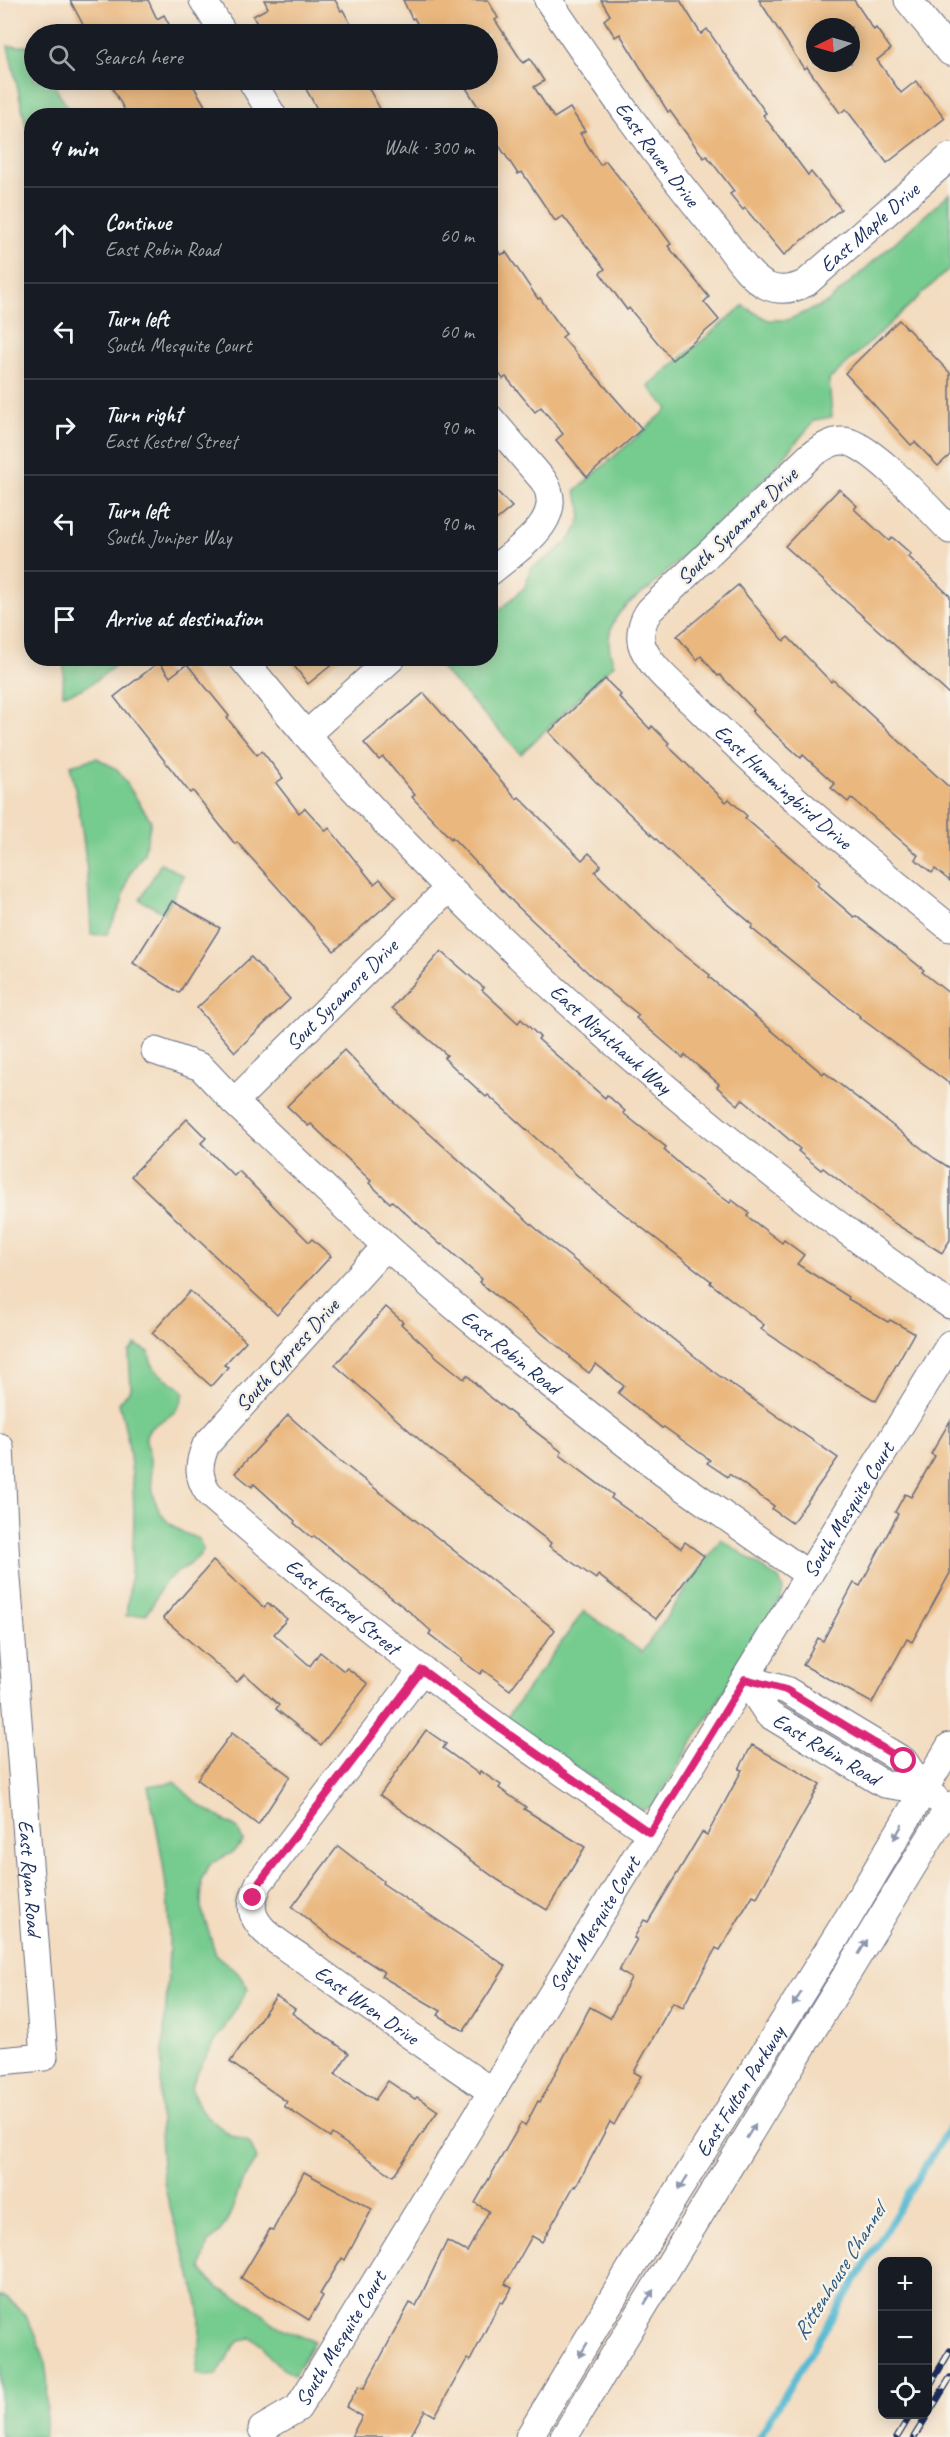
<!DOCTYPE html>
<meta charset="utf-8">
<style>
:root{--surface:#171b24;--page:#242831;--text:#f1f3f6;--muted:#9ea1a6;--line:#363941}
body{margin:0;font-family:Caveat,sans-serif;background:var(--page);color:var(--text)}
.controls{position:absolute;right:18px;bottom:18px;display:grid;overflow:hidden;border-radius:12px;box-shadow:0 3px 15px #0003}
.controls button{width:54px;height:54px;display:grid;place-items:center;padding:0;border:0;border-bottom:2px solid var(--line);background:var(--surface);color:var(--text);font:30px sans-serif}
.compass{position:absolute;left:806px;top:18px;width:54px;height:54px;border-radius:50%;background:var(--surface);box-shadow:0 3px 15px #0003;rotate:265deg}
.stop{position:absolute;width:18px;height:18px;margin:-14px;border:4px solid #db2777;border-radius:50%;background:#fff}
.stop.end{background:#db2777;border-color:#fff;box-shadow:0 2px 6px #0008}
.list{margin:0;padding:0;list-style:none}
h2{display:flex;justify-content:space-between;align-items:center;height:78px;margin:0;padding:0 24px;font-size:26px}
h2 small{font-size:20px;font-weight:400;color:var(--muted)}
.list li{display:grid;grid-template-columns:39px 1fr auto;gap:18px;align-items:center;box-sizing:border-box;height:96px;padding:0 24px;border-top:2px solid var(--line)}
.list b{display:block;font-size:22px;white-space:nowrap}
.list p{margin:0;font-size:20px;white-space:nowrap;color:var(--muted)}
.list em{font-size:20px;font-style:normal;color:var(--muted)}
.icon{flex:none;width:33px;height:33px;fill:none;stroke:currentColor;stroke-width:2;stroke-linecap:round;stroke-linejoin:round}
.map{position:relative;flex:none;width:950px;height:2437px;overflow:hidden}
.search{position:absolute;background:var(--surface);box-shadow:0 3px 15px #0003;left:24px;top:24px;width:474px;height:66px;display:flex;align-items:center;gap:15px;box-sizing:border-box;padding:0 21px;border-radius:33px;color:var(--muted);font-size:22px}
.panel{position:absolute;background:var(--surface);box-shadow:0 3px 15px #0003;left:24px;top:108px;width:474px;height:558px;border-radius:24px}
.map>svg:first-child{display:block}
</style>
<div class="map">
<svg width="950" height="2437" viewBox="0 0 950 2437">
<rect width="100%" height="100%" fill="#f7f3e8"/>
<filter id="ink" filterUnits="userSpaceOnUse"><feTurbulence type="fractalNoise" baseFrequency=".0167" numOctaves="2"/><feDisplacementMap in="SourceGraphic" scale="12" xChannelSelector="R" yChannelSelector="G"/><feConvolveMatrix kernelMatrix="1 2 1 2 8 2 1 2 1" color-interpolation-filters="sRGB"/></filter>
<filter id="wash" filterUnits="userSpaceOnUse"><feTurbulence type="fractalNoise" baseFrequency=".008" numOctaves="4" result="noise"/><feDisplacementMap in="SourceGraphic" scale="24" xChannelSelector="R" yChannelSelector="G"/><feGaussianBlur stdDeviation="1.35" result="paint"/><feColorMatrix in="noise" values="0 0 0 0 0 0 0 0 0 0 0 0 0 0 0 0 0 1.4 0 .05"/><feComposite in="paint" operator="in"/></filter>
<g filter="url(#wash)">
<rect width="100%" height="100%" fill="#f3dcbf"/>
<g fill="#76cb8e" stroke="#487d76" stroke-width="1.5">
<path d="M8,46H30L34,50V80H51L72,115L32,116L31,147Z"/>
<path d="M950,193V268L829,380L832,417L815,420L772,471L650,588C620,606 599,628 614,664L521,754L439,666L447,659L490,658L491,618L525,587L531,568C551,557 583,536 581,509C580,503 577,497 575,491L668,409L648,386L743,306L768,320H787L827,303Z"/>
<path d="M64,659V658L123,659C103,674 89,691 63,694Z"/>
<path d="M97,758L118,770L151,821L144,853L129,875L121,905L107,934L91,935C89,877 83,821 70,765Z"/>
<path d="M161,863L184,876L164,913L140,900Z"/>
<path d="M136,1345L149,1352C153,1379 168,1375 184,1392C179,1423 150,1419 146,1436C145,1442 149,1453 150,1459C153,1502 153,1523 199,1539L203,1550C194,1565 179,1569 166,1581C161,1586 153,1606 146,1614L126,1616C136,1544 139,1473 119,1403L131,1389L129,1353Z"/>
<path d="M721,1539L779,1579L783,1590L781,1598L654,1805L641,1811L505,1720L584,1611L642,1652Z"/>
<path d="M174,1782L199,1805L238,1829L243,1842L232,1853L211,1863L202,1878L201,1908L216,1955L237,1972L248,1988C230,2023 205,2051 191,2088L201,2111L228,2134L249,2142L257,2159L242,2182L230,2215L220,2232L208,2243L201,2268C217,2295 230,2291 253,2306C261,2312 267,2319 275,2324C287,2332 301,2336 314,2341L294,2376L270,2358L262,2344L251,2338L240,2340L234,2346L217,2375L206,2376L196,2374C198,2353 202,2330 199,2310C192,2264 169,2221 163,2174C154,2098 168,2020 169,1943C170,1891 159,1837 148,1786Z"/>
<path d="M0,2295C28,2307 44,2347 47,2377C49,2396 46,2417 44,2437H0Z"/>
</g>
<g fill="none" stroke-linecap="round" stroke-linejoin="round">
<path stroke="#54b9d2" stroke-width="7" d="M759,2437L950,2126"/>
</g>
<g id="blocks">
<g fill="#eab77e" fill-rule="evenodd">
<path d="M70,0H148L157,19L164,15L174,34H88Z"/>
<path d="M264,0H335L341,11L343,10L356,34H262L253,16L268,8Z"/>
<path d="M403,0H488L498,18L495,20L523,63L530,59L544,81L534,87L554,118L570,108L585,131L580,133L600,165L606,161L660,229L671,244L668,246L709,297L704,302L719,320L672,360L629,308L627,310L600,273L605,269L563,216L555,221L522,172L518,174L492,135L495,133L490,126V116H484L461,80H488V34H423L414,18L412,19Z"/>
<path d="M601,0H680L701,34L707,29L766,113L763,115L808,175L811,172L841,209L784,255L745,208L743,210L730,194L734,191L707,156L704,158L670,111L668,112L620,34L615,37L604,20L610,15Z"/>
<path d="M759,0H854L874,30L876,28L891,49L877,60L901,93L916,81L945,118L887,163L846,109L840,113L807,67L804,69ZM815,27H851V63H813Z"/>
<path d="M108,80H190L211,116H128Z"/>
<path d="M301,80H364L384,116H321Z"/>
<path d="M490,240L501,255L506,252L538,299L540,298L566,334L562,337L642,429L587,477L556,440L563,434L541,407L535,412L506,377L503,379L490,362Z"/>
<path d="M899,320L950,373V455L938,466L915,442L911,445L845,373Z"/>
<path d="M490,484L512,507L490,525Z"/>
<path d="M839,489L857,506L854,509L889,541L892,537L911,554L908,556L950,596V695L785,546Z"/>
<path d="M738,585L784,641L788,637L831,682L833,680L950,788V881L935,869L932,873L915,859L918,855L851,798L848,802L831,788L835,784L803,755L801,758L767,727L752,711L754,710L720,675L718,676L701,656L697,660L677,636Z"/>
<path d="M288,658H340L308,684Z"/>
<path d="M159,662L170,677L187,664L229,716L227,718L257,755L262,751L283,778L276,783L299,813L305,808L326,831L329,828L374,884L380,879L396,897L334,951L237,842L235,844L193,791L190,793L114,697Z"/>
<path d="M605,679L621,695L619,697L650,729L652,726L669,743L667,745L726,802L729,799L747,816L745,818L819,882L817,885L854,917L856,916L924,970L922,972L950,994V1084L859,1017L860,1016L751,928L753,925L693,874L595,781L549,732Z"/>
<path d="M424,693L517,799L519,797L582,860L589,853L601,865L595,872L665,940L710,975L709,977L823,1074L824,1072L934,1158L950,1168V1240L942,1253L894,1223L823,1168L821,1170L798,1151L800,1149L742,1099L738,1105L717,1087L719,1084L685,1055L683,1058L636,1018L639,1015L600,984L514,903L452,837L451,839L412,797L415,795L383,757L379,760L364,743Z"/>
<path d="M172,901L220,928L179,993L133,963Z"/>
<path d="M441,951L484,988L482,990L518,1023L521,1019L540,1037L538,1039L605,1098L607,1095L625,1111L623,1113L666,1147L664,1150L689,1172L730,1203L732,1200L749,1213L747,1216L782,1243L784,1240L804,1255L797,1264L849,1297L848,1299L888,1322L890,1320L914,1333L876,1401L827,1373L761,1329L764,1325L710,1283L711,1281L598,1194L488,1095L486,1097L444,1058L447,1055L392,1008Z"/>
<path d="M251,957L290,999L235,1052L197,1008Z"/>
<path d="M344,1050L395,1103L549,1240L718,1375L838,1458L792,1523L772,1509L774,1506L729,1474L728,1477L707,1463L710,1460L664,1427L662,1428L618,1393L624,1386L596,1364L589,1373L570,1358L571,1357L479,1282L482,1279L442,1244L441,1245L392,1201L390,1203L369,1183L371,1181L311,1124L308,1126L287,1106Z"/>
<path d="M187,1119L206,1138L201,1143L234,1176L239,1171L309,1242L312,1239L331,1256L277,1315L131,1176Z"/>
<path d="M190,1291L246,1341L224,1365L228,1367L211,1386L152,1333Z"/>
<path d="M386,1307L403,1322L401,1324L438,1358L464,1379L467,1375L485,1393L562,1452L560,1455L613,1495L611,1498L681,1548L685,1542L704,1556L656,1619L598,1575L596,1579L549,1546L551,1543L429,1448L335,1365Z"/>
<path d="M288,1415L335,1457L555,1630L510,1690L483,1670L480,1674L461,1660L462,1659L429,1634L431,1631L411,1613L314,1536L312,1538L294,1523L295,1521L254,1484L252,1487L235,1473Z"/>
<path d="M950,1421V1573L912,1642L907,1639L872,1703L803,1665L818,1638L823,1641L854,1583L860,1586L898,1514L895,1512L905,1494L911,1497L935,1456L931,1454Z"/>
<path d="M213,1561L264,1608L268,1603L287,1619L274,1634L310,1666L320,1652L344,1671L347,1668L368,1684L321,1745L276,1709L279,1705L244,1674L237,1682L163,1618Z"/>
<path d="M426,1730L446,1744L443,1748L479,1774L480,1771L501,1785L499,1788L526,1807L524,1809L585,1847L547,1910L498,1880L380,1795Z"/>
<path d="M232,1733L290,1776L258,1825L197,1779Z"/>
<path d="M752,1745L820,1784L757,1897L753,1895L720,1950L716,1948L683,2007L673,2002L634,2072L641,2076L614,2125L610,2122L576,2187L574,2186L542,2242L532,2236L505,2284L512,2288L503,2303L500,2302L470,2361L467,2359L435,2416L425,2410L410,2437H351L362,2416L346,2407L359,2386L364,2388L410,2303L416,2306L447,2241L467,2252L489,2211L475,2203L521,2123L525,2126L538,2101L540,2102L590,2007L610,2018L631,1978L619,1971L637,1939L634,1938L644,1920L648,1922L702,1832L707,1835L742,1770L739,1769Z"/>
<path d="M338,1846L383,1881L382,1883L506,1966L464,2031L438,2015L441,2011L381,1976L384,1972L337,1942L292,1907Z"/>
<path d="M276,1996L295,2009L292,2013L349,2053L335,2074L375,2100L388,2081L415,2099L417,2097L438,2111L393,2176L332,2134L330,2137L284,2106L287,2102L230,2062Z"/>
<path d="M304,2172L372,2209L345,2260L342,2258L320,2294L323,2296L309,2320L241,2278L270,2229L273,2230Z"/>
</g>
</g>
</g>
<g filter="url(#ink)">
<use href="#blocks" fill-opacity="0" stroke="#676c80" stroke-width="1.5"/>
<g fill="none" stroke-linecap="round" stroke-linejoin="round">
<g stroke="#676c80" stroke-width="29">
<g id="minor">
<path d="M203,0L224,34"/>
<path id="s1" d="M548,0C603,81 659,161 721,236C734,252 748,277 767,286C780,292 794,289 806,283L950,157"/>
<path d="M908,0L950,52"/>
<path d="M251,80L273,116"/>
<path d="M490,418L543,480C569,519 517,549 490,572"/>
<path id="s2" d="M950,530C926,506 879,452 849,442C835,438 821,448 811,455L650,610C642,620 638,636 643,648C654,672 681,691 699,709C777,788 864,858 950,928"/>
<path id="s3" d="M242,658C278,702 314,745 352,787C531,981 733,1155 950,1305"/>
<path d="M306,735L392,658"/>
<path id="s4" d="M155,1051L201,1067L234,1102L386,1246L453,1305L522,1362L662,1472L809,1575"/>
<path id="s5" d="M234,1102L449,888"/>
<path id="s6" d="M386,1246L206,1445C198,1464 197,1477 209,1494C279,1555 350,1615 424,1671C497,1728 574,1780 650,1833"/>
<path id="s7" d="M0,1447L6,1565L44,2057L0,2061"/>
<path id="s8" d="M422,1670L259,1883C254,1895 249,1906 255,1918C264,1936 288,1948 304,1960C365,2005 429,2048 492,2092"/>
<path d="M745,1679L786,1690L904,1761L923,1790L935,1798"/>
<path id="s9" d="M745,1679L768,1714L884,1784L923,1790"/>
<path id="s10" d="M262,2429L298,2408L950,1344"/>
<path id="s11" d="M529,2437L655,2228L848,1918L950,1746"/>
<path d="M564,2437L950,1805"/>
</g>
</g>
<use href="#minor" stroke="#fff" stroke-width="27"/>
<g stroke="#1b2f5e" stroke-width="7">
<g id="rail">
<path d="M928,2388L950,2351"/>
<path d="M897,2437L911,2414"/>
<path d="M914,2437L950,2378"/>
</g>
</g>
<use href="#rail" stroke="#f7f3e8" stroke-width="4.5" stroke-dasharray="14" stroke-linecap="butt"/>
</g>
<defs><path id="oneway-solid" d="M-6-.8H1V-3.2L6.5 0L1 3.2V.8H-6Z" transform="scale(1.5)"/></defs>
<g fill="#8d97ae">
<use href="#oneway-solid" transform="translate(898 1832) rotate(120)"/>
<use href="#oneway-solid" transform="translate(863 1947) rotate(-59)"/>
<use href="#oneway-solid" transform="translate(797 1999) rotate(122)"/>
<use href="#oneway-solid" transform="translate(751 2131) rotate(-58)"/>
<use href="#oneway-solid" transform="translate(683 2183) rotate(122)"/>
<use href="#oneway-solid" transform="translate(649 2297) rotate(-58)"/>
<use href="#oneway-solid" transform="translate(583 2350) rotate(121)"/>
</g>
</g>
<g fill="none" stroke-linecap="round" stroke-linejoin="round" filter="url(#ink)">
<path stroke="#db2777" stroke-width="8" d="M253,1898L259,1883L422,1670L497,1726L650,1833L745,1679L786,1690L904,1761"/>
</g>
<g text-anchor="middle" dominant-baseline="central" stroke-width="5" stroke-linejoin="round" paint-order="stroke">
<g font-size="21" fill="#1b2f5e" stroke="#f7f3e8">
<text stroke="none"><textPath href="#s1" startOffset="189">East Raven Drive</textPath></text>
<text stroke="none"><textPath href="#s1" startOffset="486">East Maple Drive</textPath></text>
<text transform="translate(737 526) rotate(-44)">South Sycamore Drive</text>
<text stroke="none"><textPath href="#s2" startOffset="638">East Hummingbird Drive</textPath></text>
<text stroke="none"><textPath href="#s5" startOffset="152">Sout Sycamore Drive</textPath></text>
<text stroke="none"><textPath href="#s3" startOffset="531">East Nighthawk Way</textPath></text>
<text stroke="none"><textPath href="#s4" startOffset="470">East Robin Road</textPath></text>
<text transform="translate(287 1355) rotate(-48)">South Cypress Drive</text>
<text stroke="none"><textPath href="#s10" startOffset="1095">South Mesquite Court</textPath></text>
<text stroke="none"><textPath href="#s6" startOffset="495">East Kestrel Street</textPath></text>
<text stroke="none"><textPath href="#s9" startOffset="110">East Robin Road</textPath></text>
<text stroke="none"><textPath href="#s7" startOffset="432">East Ryan Road</textPath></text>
<text stroke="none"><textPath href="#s10" startOffset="609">South Mesquite Court</textPath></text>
<text stroke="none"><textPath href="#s8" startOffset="447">East Wren Drive</textPath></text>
<text stroke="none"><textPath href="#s11" startOffset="405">East Fulton Parkway</textPath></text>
<text stroke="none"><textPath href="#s10" startOffset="123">South Mesquite Court</textPath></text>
</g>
<g font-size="22" font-style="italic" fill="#2c5881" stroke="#f7f3e8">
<text transform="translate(839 2272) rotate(-58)">Rittenhouse Channel</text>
</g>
</g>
</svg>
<div class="controls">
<button>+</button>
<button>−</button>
<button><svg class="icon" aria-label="locate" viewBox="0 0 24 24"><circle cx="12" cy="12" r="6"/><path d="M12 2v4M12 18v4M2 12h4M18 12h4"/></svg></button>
</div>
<svg class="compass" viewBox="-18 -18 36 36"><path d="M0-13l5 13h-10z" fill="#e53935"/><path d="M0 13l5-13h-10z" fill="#9ea1a6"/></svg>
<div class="stop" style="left:904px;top:1761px"></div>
<div class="stop end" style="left:253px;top:1898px"></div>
<div class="search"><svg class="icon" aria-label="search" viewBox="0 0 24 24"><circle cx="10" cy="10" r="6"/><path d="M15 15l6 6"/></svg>Search here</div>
<section class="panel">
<h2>4 min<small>Walk · 300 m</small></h2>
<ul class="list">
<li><svg class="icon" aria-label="ahead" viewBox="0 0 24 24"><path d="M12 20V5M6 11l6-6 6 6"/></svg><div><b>Continue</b><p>East Robin Road</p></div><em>60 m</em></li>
<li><svg class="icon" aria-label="left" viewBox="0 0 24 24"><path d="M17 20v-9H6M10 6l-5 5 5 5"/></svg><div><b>Turn left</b><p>South Mesquite Court</p></div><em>60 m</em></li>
<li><svg class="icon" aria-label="right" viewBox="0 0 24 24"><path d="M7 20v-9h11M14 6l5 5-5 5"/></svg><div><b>Turn right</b><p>East Kestrel Street</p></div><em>90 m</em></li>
<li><svg class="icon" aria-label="left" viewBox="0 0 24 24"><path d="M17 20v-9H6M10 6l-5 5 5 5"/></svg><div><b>Turn left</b><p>South Juniper Way</p></div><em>90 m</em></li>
<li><svg class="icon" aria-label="arrive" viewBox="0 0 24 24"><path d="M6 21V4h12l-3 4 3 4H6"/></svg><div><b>Arrive at destination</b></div></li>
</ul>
</section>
</div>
